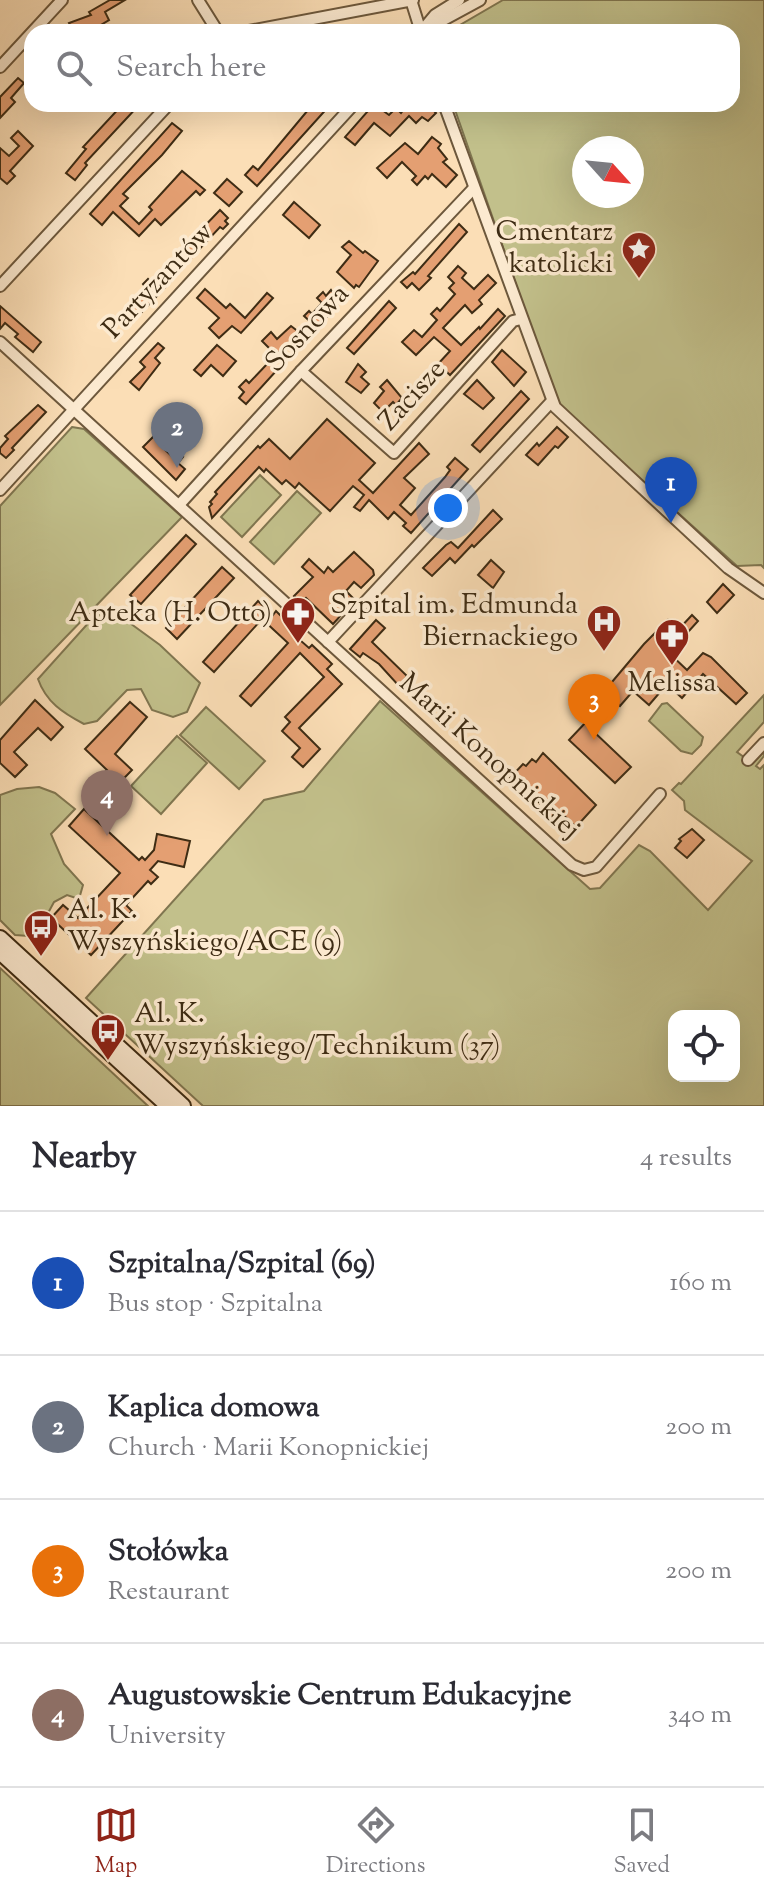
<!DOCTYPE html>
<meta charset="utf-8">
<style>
:root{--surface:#fff;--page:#f7f7f7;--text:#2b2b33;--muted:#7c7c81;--line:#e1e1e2;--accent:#8f2418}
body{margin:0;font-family:"Sorts Mill Goudy",serif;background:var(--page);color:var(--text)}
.controls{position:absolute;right:24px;bottom:24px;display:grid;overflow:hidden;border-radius:16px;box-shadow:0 8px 32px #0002}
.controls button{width:72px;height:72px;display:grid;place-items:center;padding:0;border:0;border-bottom:2px solid var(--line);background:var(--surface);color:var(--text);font:40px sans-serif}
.compass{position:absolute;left:572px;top:136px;width:72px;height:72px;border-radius:50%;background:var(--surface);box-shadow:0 8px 32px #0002;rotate:117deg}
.you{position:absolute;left:448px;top:508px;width:28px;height:28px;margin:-20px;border:6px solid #fff;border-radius:50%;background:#1a73e8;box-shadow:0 0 0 12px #1a73e833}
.badge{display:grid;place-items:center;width:52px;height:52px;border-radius:50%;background:var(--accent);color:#fff;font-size:26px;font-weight:700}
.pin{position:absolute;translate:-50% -66px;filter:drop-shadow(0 2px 4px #0008)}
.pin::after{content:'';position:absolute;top:42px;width:28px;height:24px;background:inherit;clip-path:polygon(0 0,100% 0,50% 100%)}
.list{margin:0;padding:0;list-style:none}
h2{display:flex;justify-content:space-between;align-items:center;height:104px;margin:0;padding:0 32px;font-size:34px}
h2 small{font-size:26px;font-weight:400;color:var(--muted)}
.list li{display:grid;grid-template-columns:52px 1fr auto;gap:24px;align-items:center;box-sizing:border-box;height:144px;padding:0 32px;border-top:2px solid var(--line)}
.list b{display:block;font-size:30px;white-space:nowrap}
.list p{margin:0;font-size:26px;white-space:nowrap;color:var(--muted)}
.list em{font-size:26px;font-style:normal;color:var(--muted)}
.icon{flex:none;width:44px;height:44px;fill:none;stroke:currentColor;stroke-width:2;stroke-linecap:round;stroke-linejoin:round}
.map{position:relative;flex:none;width:764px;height:1106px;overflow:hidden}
.search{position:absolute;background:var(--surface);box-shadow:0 8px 32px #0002;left:24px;right:24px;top:24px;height:88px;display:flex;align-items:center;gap:20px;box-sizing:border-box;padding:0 28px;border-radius:24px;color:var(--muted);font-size:30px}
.sheet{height:680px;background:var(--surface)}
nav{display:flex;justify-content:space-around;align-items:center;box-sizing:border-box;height:112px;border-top:2px solid var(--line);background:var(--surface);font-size:22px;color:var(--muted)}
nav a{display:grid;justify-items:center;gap:4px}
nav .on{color:var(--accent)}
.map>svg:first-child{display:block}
</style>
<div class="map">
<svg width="764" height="1106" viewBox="0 0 764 1106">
<rect width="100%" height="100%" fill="#fbdeb6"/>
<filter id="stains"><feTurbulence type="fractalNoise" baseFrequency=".0025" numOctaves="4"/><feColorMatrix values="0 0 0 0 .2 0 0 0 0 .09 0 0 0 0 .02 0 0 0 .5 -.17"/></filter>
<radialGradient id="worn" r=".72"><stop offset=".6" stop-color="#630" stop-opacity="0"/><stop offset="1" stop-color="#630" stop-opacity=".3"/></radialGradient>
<g fill="#c2c08b" stroke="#807650" stroke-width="2" fill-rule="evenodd">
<path d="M503,0H764V568L761,565L737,566L558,405L453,104H732V32H448ZM584,148H632V196H584Z"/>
<path d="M72,427L84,429L182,517L0,705V506Z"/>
<path d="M260,475L281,495L242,537L221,517Z"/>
<path d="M297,491L321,513L274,564L250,542Z"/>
<path d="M102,613H116L160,645L200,683L187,712L173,717L152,710L141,689L127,690L97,721L84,724C63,713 46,702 38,679L91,620Z"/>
<path d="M764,695V722L737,752L752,763L764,750V756L756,766L760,769L764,765V1106H203L86,998L264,800L304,791L380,701L590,889L600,888L639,845L650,851L708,910L752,861L685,810L684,801L672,790L679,783L681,784ZM674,1016H734V1076H674Z"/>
<path d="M667,703L703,737L701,745L692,754L681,751L649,721L662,704Z"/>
<path d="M206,707L265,761L239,789L180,735Z"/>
<path d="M177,736L207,763L161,814L131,786Z"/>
<path d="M39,787L55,793L75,809L51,834L64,864L83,885L79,899L67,895L54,902L40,928L29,936L15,935L0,920V795L17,789Z"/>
<path d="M0,968L148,1106H0Z"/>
</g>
<g fill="#e49f72" stroke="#3e2c14" stroke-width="2">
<path d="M110,0H125L105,12L109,20L89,32H74L69,23L91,15L89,12Z"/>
<path d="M18,78L24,83L11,98L15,102L0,118V97Z"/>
<path d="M123,104H140L85,163L87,165L75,180L66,173L86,149L83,147Z"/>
<path d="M313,104H331L257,186L245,175L253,166L258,170Z"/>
<path d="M374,104L389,115L396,108L401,113L408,104H435L431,108L436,113L428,121L422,117L416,123L409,116L390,136L374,123L355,145L345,137Z"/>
<path d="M172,123L182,131L162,155L123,194L128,198L120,206L139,224L152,210L149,207L182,171L205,190L200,195L196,191L161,225L155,219L139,236L113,212L102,225L90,214Z"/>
<path d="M18,131L33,146L10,171L15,176L7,184L0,178V148L9,156L19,146L11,138Z"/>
<path d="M432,137L441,144L438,148L447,159L443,162L457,175L446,187L432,174L428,179L425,176L417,185L412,180L416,176L402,162L387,178L377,168L405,143L418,154Z"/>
<path d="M227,179L242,192L229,206L214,193Z"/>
<path d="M294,202L320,225L309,238L283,215Z"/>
<path d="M220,210L228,218L225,221L228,224L223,229L220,227L180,270L171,261Z"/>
<path d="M459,224L467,232L428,276L431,278L419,290L412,283L407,288L401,282L413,272L415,274Z"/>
<path d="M349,241L363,253L365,251L378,261L359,287L356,285L354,288L337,272L351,255L342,247Z"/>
<path d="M458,266L466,273L462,278L474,289L488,275L496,283L479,300L482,304L472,313L465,305L443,328L461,345L479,327L480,329L498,309L505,316L450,375L438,364L450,351L434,337L416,355L402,342L414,330L422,337L437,320L431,314L437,308L440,311L455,294L449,288L454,283L448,277Z"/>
<path d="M160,271L171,281L139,315L130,307L146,288L143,284L148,279L151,282Z"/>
<path d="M205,289L226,308L230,304L245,318L267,293L273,298L241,333L232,326L219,338L209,328L219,318L197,298Z"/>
<path d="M331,290L339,301L332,312L316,327L304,316L309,311L312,314L322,303L317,298L323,292L326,296Z"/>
<path d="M389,301L396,308L354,354L347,348Z"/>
<path d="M0,306L41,342L33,352L15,337L18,334L5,323L0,329Z"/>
<path d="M291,326L308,339L296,351L288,343L276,355L262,341L271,332L277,339Z"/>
<path d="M158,343L164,348L155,358L160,363L139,390L130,382L145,367L140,362Z"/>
<path d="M217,345L236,361L223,376L211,365L201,376L194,370Z"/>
<path d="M502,350L526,372L514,386L492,362Z"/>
<path d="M269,362L277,370L246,404L239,398L244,392L239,387L246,380L249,383Z"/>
<path d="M358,364L366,372L361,377L369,384L361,393L346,382Z"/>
<path d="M387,380L402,398L396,405L393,402L383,412L374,403L384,391L380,387Z"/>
<path d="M477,380L494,398L483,409L464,394Z"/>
<path d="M521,391L529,399L480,452L472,445Z"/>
<path d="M38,405L46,412L12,448L14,450L6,458L0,453V448L8,439L5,436Z"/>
<path d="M327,419L375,463L359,480L373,493L419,443L429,454L404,478L415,488L400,505L411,515L445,477L450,470L447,467L455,458L468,469L411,533L403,526L406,523L394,512L388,519L369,500L360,511L354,507L364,495L353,486L330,511L299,483L295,488L286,480L282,484L266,469L264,472L259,467L212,518L209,507L212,504L210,502L217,494L215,492L258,446L260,448L269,439L290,459Z"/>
<path d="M557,427L568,437L558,448L555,446L538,465L526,455L537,443L539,446Z"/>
<path d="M156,434L166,443L162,447L174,458L178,453L183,457L178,463L185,469L176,480L143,447Z"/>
<path d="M493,510L502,519L474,547L472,545L455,563L450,558L432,576L423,568L446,545L451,542L458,548Z"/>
<path d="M186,535L196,544L141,604L130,595Z"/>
<path d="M354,552L373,570L374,575L361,588L354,582L346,591L355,600L333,624L306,598L301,603L294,596L313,577L302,567L309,559L324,573L328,567L333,572Z"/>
<path d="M491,560L504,572L493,588L478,575Z"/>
<path d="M222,567L234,578L177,639L166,628Z"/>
<path d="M723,584L734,595L717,613L707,602Z"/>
<path d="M258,601L273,615L276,611L296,631L293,634L309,648L312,645L329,661L332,664L327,669L342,684L299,728L320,749L303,767L292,757L300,748L282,731L290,722L285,717L324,677L300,653L251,706L240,696L288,643L262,619L214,672L203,662Z"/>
<path d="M692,615L698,621L669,653L687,670L703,653L711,657L747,693L736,704L703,674L682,698L667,684L649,705L633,691L620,706L614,700L610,704L601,695L644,644L668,620L678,630Z"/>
<path d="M376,620L385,628L372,642L407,676L399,686L379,664L363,653L360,657L350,649Z"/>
<path d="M35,700L63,727L51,740L38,728L14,752L27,765L15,777L0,763V740Z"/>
<path d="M130,702L147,717L115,754L132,770L100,803L98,802L94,805L88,799L92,796L87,792L107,770L85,749Z"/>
<path d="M588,720L596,728L593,731L631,767L615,783L569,740Z"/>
<path d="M543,753L596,805L576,827L558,810L548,821L536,810L541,804L510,778L523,764L526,766L532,759L536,762Z"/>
<path d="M84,809L139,860L142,857L145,860L154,850L157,834L190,841L184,867L158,861L150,870L158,877L151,884L148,881L126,905L132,911L91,955L51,918L63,905L78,918L120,873L69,826Z"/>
<path d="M692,829L704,840L687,858L675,848L681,841L679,839Z"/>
</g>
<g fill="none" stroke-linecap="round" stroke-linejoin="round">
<g stroke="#6d583c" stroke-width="14">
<g id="minor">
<path d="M198,0L218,32"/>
<path d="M411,0L421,32"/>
<path d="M425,27L435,15L459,0"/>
<path d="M244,32L413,0"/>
<path d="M421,32L480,0"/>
<path d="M0,67L62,0"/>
<path d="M444,104L555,407L728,568L764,593"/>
<path d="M0,286L169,104"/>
<path d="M0,342L572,865L584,870L596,867L660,794"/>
<path d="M301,371L394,453L513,321L521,319"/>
<path d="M0,490L354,104"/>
<path d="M179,505L301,371L474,188"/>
<path d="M328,642L552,401"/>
<path d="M748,760L764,743"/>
</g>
</g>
<g stroke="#3e2c14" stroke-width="18">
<g id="secondary">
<path d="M0,938L183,1106"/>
<path d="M0,952L168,1106"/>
</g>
</g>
<use href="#minor" stroke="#fcead0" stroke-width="10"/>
<use href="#secondary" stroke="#fcead0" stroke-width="14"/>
</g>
<defs>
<g id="sight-pin" transform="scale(1.8)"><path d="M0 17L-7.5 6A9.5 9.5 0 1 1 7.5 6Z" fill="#8f2418" stroke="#fcead0"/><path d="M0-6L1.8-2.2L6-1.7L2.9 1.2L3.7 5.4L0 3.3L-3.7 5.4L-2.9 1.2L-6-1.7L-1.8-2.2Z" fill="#fff"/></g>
<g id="pharmacy-pin" transform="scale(1.8)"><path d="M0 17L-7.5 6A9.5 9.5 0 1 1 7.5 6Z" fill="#8f2418" stroke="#fcead0"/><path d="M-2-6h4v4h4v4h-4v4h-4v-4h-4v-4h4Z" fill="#fff"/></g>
<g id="hospital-pin" transform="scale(1.8)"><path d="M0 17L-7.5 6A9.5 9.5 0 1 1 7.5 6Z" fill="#8f2418" stroke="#fcead0"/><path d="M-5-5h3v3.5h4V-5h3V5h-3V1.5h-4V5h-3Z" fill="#fff"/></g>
<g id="bus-pin" transform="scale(1.8)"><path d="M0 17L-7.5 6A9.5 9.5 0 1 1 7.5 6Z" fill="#8f2418" stroke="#fcead0"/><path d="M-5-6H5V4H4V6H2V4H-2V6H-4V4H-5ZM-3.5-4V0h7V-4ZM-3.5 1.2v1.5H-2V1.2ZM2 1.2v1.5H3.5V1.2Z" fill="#fff"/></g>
</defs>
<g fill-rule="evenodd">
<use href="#sight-pin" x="639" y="249"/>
<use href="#pharmacy-pin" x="298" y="614"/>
<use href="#hospital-pin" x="604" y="622"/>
<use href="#pharmacy-pin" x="672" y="636"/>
<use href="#bus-pin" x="41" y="927"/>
<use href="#bus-pin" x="108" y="1031"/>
</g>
<g text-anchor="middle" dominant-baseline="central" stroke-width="7" stroke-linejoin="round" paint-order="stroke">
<g font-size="28" fill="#3e2c14" stroke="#fcead0" text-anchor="end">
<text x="613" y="233">Cmentarz<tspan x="613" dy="32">katolicki</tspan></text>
<text x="578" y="606">Szpital im. Edmunda<tspan x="578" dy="32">Biernackiego</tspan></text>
<text x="272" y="614">Apteka (H. Otto)</text>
<text x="672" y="684" text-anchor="middle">Melissa</text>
<text x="67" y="911" text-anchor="start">Al. K.<tspan x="67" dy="32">Wyszyńskiego/ACE (9)</tspan></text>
<text x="134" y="1015" text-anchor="start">Al. K.<tspan x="134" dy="32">Wyszyńskiego/Technikum (37)</tspan></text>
</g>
<g font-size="28" fill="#3e2c14" stroke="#fcead0">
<text transform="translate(159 281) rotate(-47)">Partyzantów</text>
<text transform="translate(308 329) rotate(-47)">Sosnowa</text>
<text transform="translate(413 396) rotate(-48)">Zacisze</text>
<text transform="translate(489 757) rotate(42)">Marii Konopnickiej</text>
</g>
</g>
<rect width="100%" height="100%" filter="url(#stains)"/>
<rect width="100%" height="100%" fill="url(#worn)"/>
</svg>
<div class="controls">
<button><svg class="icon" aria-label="locate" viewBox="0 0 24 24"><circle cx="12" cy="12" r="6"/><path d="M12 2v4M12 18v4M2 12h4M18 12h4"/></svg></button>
</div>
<svg class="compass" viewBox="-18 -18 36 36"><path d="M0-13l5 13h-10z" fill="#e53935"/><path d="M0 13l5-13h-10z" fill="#7c7c81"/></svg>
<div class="you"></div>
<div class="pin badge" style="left:671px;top:523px;background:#1a4fb4">1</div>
<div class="pin badge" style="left:177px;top:468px;background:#6b7280">2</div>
<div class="pin badge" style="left:594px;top:740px;background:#e8710a">3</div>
<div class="pin badge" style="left:107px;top:836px;background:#8d6e63">4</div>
<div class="search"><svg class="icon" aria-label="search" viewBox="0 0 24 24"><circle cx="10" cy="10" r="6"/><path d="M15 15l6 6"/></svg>Search here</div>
</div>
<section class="sheet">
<h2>Nearby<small>4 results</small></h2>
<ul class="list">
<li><span class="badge" style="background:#1a4fb4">1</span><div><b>Szpitalna/Szpital (69)</b><p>Bus stop · Szpitalna</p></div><em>160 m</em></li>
<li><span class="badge" style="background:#6b7280">2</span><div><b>Kaplica domowa</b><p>Church · Marii Konopnickiej</p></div><em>200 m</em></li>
<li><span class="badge" style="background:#e8710a">3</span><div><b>Stołówka</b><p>Restaurant</p></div><em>200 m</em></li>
<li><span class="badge" style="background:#8d6e63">4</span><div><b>Augustowskie Centrum Edukacyjne</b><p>University</p></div><em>340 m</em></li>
</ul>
</section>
<nav>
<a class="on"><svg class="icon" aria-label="map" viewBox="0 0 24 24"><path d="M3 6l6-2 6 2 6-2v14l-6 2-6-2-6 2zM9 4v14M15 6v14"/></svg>Map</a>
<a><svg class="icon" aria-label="directions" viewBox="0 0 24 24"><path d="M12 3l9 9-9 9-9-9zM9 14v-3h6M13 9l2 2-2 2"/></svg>Directions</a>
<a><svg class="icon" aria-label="saved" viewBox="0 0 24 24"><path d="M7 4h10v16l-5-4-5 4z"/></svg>Saved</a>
</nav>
